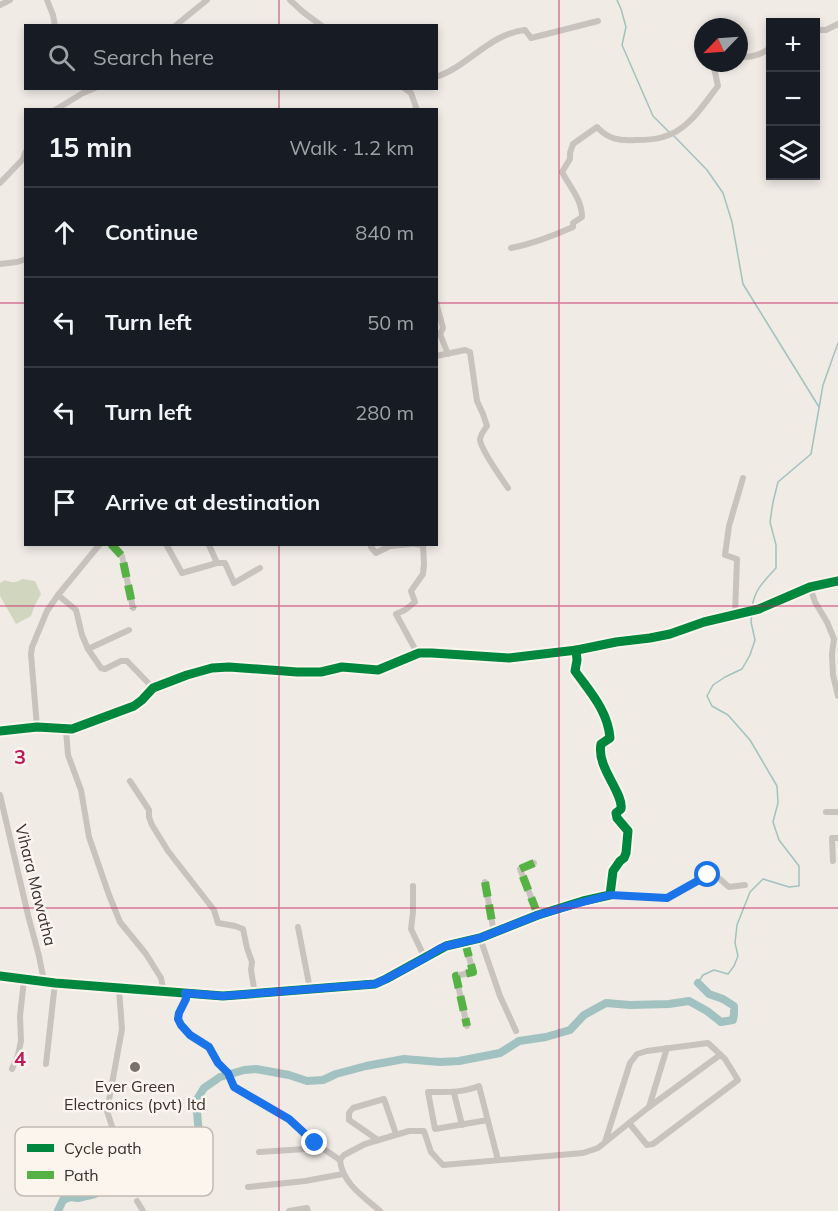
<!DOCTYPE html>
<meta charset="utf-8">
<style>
:root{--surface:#171b24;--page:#20242c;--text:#f1f3f6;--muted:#9ea1a6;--line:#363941}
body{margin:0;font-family:Mulish,sans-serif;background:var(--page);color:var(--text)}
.controls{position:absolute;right:18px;top:18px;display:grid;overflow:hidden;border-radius:0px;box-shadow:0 3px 9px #0003}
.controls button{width:54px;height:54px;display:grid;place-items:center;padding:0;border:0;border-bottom:2px solid var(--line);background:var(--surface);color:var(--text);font:30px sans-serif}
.compass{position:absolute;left:694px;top:18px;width:54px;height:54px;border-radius:50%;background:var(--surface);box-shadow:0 3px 9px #0003;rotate:245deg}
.stop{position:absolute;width:18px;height:18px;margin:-14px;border:4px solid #1a73e8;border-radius:50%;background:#fff}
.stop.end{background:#1a73e8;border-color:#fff;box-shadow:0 2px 6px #0008}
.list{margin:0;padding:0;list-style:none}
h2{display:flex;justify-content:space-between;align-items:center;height:78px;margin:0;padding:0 24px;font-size:26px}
h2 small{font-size:20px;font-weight:400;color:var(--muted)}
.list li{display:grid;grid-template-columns:39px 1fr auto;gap:18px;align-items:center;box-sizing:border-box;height:90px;padding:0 24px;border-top:2px solid var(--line)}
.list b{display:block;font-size:22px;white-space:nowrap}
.list em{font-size:20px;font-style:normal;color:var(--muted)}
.icon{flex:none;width:33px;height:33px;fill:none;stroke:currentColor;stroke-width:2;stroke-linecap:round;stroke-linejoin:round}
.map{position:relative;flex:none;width:838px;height:1211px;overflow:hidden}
.search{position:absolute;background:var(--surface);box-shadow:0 3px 9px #0003;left:24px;top:24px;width:414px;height:66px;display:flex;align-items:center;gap:15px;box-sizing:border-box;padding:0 21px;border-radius:0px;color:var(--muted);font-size:22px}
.panel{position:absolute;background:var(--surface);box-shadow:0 3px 9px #0003;left:24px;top:108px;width:414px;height:438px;border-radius:0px}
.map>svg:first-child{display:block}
</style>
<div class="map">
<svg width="838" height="1211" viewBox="0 0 838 1211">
<rect width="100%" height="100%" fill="#f0ebe5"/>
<path fill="#d1d6bf" d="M22,579L35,581L41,594L35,605L31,616L16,624L0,596V583L5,580C12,583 16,583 22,579Z"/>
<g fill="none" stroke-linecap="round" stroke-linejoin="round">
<g stroke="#a1c2c1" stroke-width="1.5">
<path d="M617,0L621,9L626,27L622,45L653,116L670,133"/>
<path d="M674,136L707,170L723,193L732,222L743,284L819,407"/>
<path d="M752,608C754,590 764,581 776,568V545L770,522L773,502L778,482L811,454L823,385L838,343"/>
<path d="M698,983L703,975L714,970L728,974L734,966L738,956L735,943L737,925L750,892L763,879L789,887L799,886V866L779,840L773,822L778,803L777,786L750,740L728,715L712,706L707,696L713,685L725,677L742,669L750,655L755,640L751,622L752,613"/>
</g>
<path stroke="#a1c2c1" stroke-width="8" d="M58,1211L63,1200L70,1197L78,1198L95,1194L112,1186L132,1165L154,1162L173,1156L188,1150L196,1143L199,1134L196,1101L204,1088L220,1077L244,1070L256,1069L289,1075L307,1081L323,1080L336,1074L366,1066L404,1059L440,1062L459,1061L500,1053L519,1041L546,1037L570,1030L584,1015L606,1003L630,1005L669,1004L689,1001L707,1011L721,1022L733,1020L734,1014V1006L723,999L709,994L698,983"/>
<g stroke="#c9c3be" stroke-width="6">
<path d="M47,0L53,15L55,26"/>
<path d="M290,0L303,12L322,26"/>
<path d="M0,5L10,0"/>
<path d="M175,26L207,0"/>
<path d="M816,30H826L838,24"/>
<path d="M739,56C749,59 762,54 770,48"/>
<path d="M436,77C469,66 489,34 525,30L531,38L598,21"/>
<path d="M404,88L411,93L417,110"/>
<path d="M55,110L83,93L95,88"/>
<path d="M0,183L23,159L26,151"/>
<path d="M511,248C532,244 553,236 573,227V223L582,217C582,200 570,187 562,172L570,159V153L573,144L597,127C608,139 619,141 635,140C645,140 654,140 663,137C688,131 703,105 718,86L714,68L716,63"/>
<path d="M0,264L17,262L26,259"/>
<path d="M436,302L443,328L440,334L448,354"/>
<path d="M436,356L465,350L470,352L477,401L483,414L487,426C484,430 480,435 480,440C481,450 502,479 508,488"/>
<path d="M111,544L122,556L133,608"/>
<path d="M166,544L182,573L217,563L209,545"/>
<path d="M415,544L423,545L424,564L423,574L411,591L415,602L405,610L396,614L415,649V655"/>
<path d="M371,547L376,553L390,546L411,544"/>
<path d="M217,563H225L234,583L260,568"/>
<path d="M810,587L815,602L827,622L834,639L832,654L833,675L838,696"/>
<path d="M58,595L76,610L82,635L88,649L101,668L105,669L121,661H127L153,688"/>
<path d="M735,615L737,559L725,555L729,526L743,478"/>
<path d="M88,649L129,630"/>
<path d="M37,727L31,654L32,647L47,611L58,595L100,544"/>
<path d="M66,730L68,755L81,790L89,837L109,895L120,922L146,954L161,978L163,988L162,991"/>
<path d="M0,731L37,727L72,729L134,706L142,700L153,688L187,675L212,668L229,667L297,672H321L342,667L378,670L419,653H432L509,658L577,650L616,642L650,638L670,634L704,622L759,609L810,587L838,581"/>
<path d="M130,781L149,810V817L152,825L168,851L214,910L218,923L235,926L243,929L247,948L252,962L251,970L255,994"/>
<path d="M0,795L28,915L39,956L44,981"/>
<path d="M826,812H838"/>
<path d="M833,861L832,838H838"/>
<path d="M534,863L520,869L538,915"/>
<path d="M485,882L494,933"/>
<path d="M413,886V912L411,929L425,958"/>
<path d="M610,895L667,898L708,875L714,874L729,887L745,885"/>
<path d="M298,927L310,989"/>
<path d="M480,938L500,996L516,1031"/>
<path d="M465,942L473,972L456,976L467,1026"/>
<path d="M0,976L55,983L223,996L375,984L386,979L446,946L480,938L538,915L583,901L610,895L613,871L620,861L624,858L626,853L628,831L617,818L616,813L621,809C624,793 596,767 601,744L610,738C608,711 590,692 575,671L577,660L576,650"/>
<path d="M119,989L122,1029L107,1111L117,1142L130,1152"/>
<path d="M185,993L186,999L179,1013L178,1019L181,1025L190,1035L209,1047L218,1063L228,1073L234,1087L289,1119L315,1143L340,1160C342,1183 364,1197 380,1211"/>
<path d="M46,1064L55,983"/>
<path d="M12,1069L18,1055L21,1041L20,1016L24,980"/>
<path d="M454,1093L462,1125"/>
<path d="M649,1107L720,1055"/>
<path d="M488,1120L435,1129L428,1092C446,1092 462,1093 479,1086L498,1160"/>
<path d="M629,1123L649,1107L667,1048"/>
<path d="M378,1140L349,1120V1113L353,1108L384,1099L396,1134"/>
<path d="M259,1152L321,1148"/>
<path d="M340,1160L344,1155L365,1144L409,1131H424L431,1152L443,1165L583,1153L598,1148L629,1123L647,1145L653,1144L738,1080L725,1059L708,1043L647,1051L637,1054L630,1063L605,1142"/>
<path d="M248,1187L305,1181L343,1174"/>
<path d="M137,1201L143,1211"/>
<path d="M289,1211L307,1208L308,1211"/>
</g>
<g stroke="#57b246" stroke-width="8" stroke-dasharray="15 8" stroke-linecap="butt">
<path d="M111,544L122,556L133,608"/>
<path d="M534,863L520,869L538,915"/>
<path d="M485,882L494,933"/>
<path d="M465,942L473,972L456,976L467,1026"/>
</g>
<g stroke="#fbf5ee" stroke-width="13">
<g id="cycleway">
<path d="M0,731L37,727L72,729L134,706L142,700L153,688L187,675L212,668L229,667L297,672H321L342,667L378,670L419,653H432L509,658L577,650L616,642L650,638L670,634L704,622L759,609L810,587L838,581"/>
<path d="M0,976L55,983L223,996L375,984L386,979L446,946L480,938L538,915L583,901L610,895L613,871L620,861L624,858L626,853L628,831L617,818L616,813L621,809C624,793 596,767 601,744L610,738C608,711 590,692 575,671L577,660L576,650"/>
</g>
</g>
<use href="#cycleway" stroke="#00873e" stroke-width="9"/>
</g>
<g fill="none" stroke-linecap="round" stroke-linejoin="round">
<path stroke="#1a73e8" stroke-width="8" d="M315,1143L289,1119L234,1087L228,1073L218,1063L209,1047L190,1035L181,1025L178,1019L179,1013L186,999L185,993L223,996L375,984L386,979L425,958L439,949L446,946L480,938L538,915L583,902L610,895L667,898L708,875"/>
</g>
<path fill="none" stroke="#c2185b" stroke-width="1.5" stroke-opacity="0.55" d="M279,0V26M559,0V1211M279,88V110M0,303H26M436,303H838M279,544V1211M0,606H838M0,908H838"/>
<circle fill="#7a716c" stroke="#fbf5ee" stroke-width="2" cx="135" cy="1067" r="6"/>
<g text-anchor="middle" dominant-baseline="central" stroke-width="5" stroke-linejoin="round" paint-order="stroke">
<g font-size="16" fill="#3b302b" stroke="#fbf5ee">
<text transform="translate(36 885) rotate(76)">Vihara Mawatha</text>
</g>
<g font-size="16" fill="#3b302b" stroke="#fbf5ee">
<text x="135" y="1086">Ever Green<tspan x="135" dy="18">Electronics (pvt) ltd</tspan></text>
</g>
</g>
<rect x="15" y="1127" width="198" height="69" rx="9" fill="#fbf5ee" stroke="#c1bab4" stroke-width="1.5"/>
<rect x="27" y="1144" width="27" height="8" fill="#00873e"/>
<rect x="27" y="1171" width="27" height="8" fill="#57b246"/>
<g font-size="16" fill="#3b302b">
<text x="64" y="1154">Cycle path</text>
<text x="64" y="1181">Path</text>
</g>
<g font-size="20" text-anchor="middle" font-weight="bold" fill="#c2185b" stroke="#fbf5ee" stroke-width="5" stroke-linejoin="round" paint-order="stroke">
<text x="20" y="764">3</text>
<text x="20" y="1066">4</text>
</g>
</svg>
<div class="controls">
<button>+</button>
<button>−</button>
<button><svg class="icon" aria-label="layers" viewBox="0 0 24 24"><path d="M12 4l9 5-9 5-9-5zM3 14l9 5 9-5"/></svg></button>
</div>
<svg class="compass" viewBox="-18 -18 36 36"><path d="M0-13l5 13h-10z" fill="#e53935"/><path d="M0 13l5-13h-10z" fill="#9ea1a6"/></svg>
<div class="stop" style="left:708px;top:875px"></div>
<div class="stop end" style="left:315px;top:1143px"></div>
<div class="search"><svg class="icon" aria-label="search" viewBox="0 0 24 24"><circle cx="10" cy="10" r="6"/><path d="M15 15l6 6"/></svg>Search here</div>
<section class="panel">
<h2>15 min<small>Walk · 1.2 km</small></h2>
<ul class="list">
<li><svg class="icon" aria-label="ahead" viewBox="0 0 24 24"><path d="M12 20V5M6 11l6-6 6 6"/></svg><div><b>Continue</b></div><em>840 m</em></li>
<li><svg class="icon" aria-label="left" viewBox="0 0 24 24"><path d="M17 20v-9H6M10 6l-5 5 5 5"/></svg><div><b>Turn left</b></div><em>50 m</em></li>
<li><svg class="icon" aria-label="left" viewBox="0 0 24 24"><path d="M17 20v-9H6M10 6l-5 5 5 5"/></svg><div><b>Turn left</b></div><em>280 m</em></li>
<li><svg class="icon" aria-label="arrive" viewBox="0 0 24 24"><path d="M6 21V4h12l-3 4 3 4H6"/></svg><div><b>Arrive at destination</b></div></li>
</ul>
</section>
</div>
